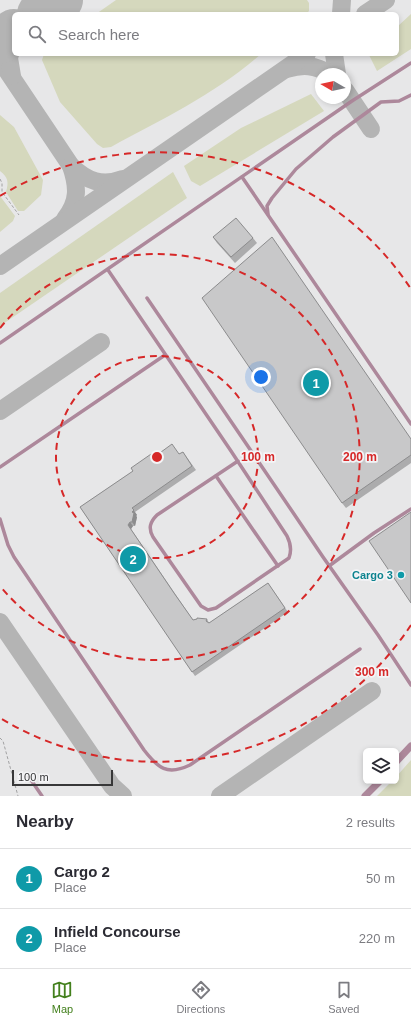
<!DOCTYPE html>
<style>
:root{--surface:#fff;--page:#f2f2f3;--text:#2b2b33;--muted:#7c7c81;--line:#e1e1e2;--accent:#43801d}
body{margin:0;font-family:Helvetica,sans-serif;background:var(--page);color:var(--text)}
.controls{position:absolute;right:12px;bottom:12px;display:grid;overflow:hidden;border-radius:6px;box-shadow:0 2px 6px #0003}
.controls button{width:36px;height:36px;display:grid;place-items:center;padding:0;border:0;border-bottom:1px solid var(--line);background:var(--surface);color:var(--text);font:20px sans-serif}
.compass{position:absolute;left:315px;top:68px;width:36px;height:36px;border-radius:50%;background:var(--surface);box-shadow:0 2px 6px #0003;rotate:279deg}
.scale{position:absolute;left:12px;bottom:10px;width:101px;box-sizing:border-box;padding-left:4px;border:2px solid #373738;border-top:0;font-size:11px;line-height:14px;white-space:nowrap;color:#373738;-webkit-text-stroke:3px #f4f4f6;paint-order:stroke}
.you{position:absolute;left:261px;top:377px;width:14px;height:14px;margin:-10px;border:3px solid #fff;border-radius:50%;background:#1a73e8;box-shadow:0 0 0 6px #1a73e833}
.badge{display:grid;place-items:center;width:26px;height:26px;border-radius:50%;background:var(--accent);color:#fff;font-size:13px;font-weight:700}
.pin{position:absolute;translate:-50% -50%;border:2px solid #fff;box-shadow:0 1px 4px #0006}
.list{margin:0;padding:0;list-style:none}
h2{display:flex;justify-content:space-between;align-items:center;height:52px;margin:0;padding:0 16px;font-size:17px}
h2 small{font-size:13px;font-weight:400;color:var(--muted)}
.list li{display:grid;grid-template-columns:26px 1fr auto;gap:12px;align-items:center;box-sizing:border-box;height:60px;padding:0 16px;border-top:1px solid var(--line)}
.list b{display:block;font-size:15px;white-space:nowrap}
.list p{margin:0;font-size:13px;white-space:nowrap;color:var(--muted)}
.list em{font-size:13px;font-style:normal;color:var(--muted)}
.icon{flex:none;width:22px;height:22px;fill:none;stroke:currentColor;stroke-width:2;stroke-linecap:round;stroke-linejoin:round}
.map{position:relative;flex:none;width:411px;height:796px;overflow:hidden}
.search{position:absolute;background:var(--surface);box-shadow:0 2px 6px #0003;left:12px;right:12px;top:12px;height:44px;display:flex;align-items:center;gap:10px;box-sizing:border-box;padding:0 14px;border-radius:6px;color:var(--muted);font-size:15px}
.sheet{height:172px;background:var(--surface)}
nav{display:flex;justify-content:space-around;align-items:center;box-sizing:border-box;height:56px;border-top:1px solid var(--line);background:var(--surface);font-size:11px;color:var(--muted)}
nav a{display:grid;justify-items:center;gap:2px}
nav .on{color:var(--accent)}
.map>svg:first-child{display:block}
</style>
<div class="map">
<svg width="411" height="796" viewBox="0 0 411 796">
<rect width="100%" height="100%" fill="#e7e7e8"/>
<g fill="#d5d8bd">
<path d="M116,0H307L309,3V11L306,14H96Z"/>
<path d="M411,14V49L377,71L369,55L397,54V27Z"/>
<path d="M44,54H261C217,93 163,119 111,147L103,148L97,144L60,102L42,60Z"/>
<path d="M311,94L324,111L200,186L191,181L184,166L241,128Z"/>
<path d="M0,115L14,127L43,180L41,195L24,211H18L6,192C9,182 8,177 0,171Z"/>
<path d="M173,172L187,198L0,326V293Z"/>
<path d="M0,196L15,216L13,221L0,232Z"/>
<path d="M411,760V796H377L392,781H396V777Z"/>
</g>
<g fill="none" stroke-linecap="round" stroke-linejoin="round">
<g stroke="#b4b4b4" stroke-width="18">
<path d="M341,14L342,0"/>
<path d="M365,14L386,0"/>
<path d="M0,27L14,26"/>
<path d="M334,54L337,74"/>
<path d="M0,60L71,166C78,187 79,201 65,219"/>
<path d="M287,69C303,64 315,65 330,74"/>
<path d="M12,76L9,58L14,38"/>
<path d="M345,90L371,129"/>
<path d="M71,166C87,181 102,187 123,179"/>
<path d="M0,266L307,54"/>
<path d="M0,411L101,342"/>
<path d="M0,622L112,786L123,796"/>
<path d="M220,796L372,691"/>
</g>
<g stroke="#b4b4b4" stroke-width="46">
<path d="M40,14L60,0"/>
<path d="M0,41L14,32"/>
</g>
<g stroke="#a2a2a3" stroke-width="1" stroke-dasharray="3 2" stroke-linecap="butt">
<path d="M0,179L2,183V192L19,215"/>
<path d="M0,738L3,741L18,796"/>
</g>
<g stroke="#ad889b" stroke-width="3.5">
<path d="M242,177L411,424"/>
<path d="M268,214L267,206L272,198L296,169L333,137L381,102L399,101L411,95"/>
<path d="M108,270L231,451L287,536C291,544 292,550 289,558L216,608L208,610L201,606L153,537C148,528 150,522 157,515L238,461"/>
<path d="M147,298L294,514L323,557L378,635L411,685"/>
<path d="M0,343L352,101L411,63"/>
<path d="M0,467L165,355"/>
<path d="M216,476L278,566"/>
<path d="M0,519L8,545L14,557L144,750C158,768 167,776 190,765L360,649"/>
<path d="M329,566L374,533L411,509"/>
<path d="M27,774L42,796"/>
</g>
<g stroke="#ad889b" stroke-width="7">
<path d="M396,762L411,746"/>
<path d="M365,796L380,781"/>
</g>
</g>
<g fill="#acacad">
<path d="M213,237L253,238L257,243L235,263L217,243Z"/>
<path d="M411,439V463L346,508L342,503Z"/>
<path d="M183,452L196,470L135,512L137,515L136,516L137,517L135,526H133L131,529L193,620L207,619L209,623L268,583L288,612L195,676L80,507L157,455L179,454Z"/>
</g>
<g fill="#8c8c8d">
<path d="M132,508L137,515L136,516L137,517L135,526L132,522Z"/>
<path d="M130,522L133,526L131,529L128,525Z"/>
</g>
<g fill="#c8c8c9" stroke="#8c8c8d">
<path d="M236,218L253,238L231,257L213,237Z"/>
<path d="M272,237L411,439V455L342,503L202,298Z"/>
<path d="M172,444L179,454L183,452L192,466L132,508L134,510L132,512L134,513L132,522H130L128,525L174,593L193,620L197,619V618L207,619L206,621L209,623L268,583L285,608L192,672L80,507L133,471L131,468L154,452L157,455Z"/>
<path d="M411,512V603L369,541Z"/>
</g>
<g fill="none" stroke="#d62828" stroke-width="2" stroke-dasharray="7 5">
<circle cx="157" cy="457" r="101"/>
<path d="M0 328A203 203 0 1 1 0 586"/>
<path d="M411 625A304 304 0 0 1 0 718M0 196A304 304 0 0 1 411 289"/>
</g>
<circle fill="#0f9aa8" stroke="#f4f4f6" stroke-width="1.5" cx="401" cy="575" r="4"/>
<g text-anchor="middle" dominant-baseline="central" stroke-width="3.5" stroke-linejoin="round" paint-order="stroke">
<g font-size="11" font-weight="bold" fill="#0d838f" stroke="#f4f4f6" text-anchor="end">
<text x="393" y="575">Cargo 3</text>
</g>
</g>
<circle cx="157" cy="457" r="6" fill="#d62828" stroke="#f4f4f6" stroke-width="2"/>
<g font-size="12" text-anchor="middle" font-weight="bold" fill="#d62828" stroke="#f4f4f6" stroke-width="3.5" stroke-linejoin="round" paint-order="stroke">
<text x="258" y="461">100 m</text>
<text x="360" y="461">200 m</text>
<text x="372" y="676">300 m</text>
</g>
</svg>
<div class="controls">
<button><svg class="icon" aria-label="layers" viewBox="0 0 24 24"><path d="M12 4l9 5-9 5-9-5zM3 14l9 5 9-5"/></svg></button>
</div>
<svg class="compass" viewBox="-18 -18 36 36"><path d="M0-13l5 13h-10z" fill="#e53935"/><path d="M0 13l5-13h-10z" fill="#7c7c81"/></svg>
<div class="scale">100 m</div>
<div class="you"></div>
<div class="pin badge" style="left:316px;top:383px;background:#0f9aa8">1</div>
<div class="pin badge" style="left:133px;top:559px;background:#0f9aa8">2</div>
<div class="search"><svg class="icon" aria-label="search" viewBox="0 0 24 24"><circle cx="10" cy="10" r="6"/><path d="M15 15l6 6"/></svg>Search here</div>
</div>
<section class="sheet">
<h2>Nearby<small>2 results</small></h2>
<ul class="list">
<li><span class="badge" style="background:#0f9aa8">1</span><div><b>Cargo 2</b><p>Place</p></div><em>50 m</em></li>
<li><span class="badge" style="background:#0f9aa8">2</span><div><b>Infield Concourse</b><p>Place</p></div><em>220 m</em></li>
</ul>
</section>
<nav>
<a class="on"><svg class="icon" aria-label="map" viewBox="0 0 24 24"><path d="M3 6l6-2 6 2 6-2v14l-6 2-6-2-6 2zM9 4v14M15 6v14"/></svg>Map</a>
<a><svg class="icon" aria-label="directions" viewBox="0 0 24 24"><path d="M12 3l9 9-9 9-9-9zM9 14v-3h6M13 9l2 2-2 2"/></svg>Directions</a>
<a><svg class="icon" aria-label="saved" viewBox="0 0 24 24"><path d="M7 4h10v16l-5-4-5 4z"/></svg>Saved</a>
</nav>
